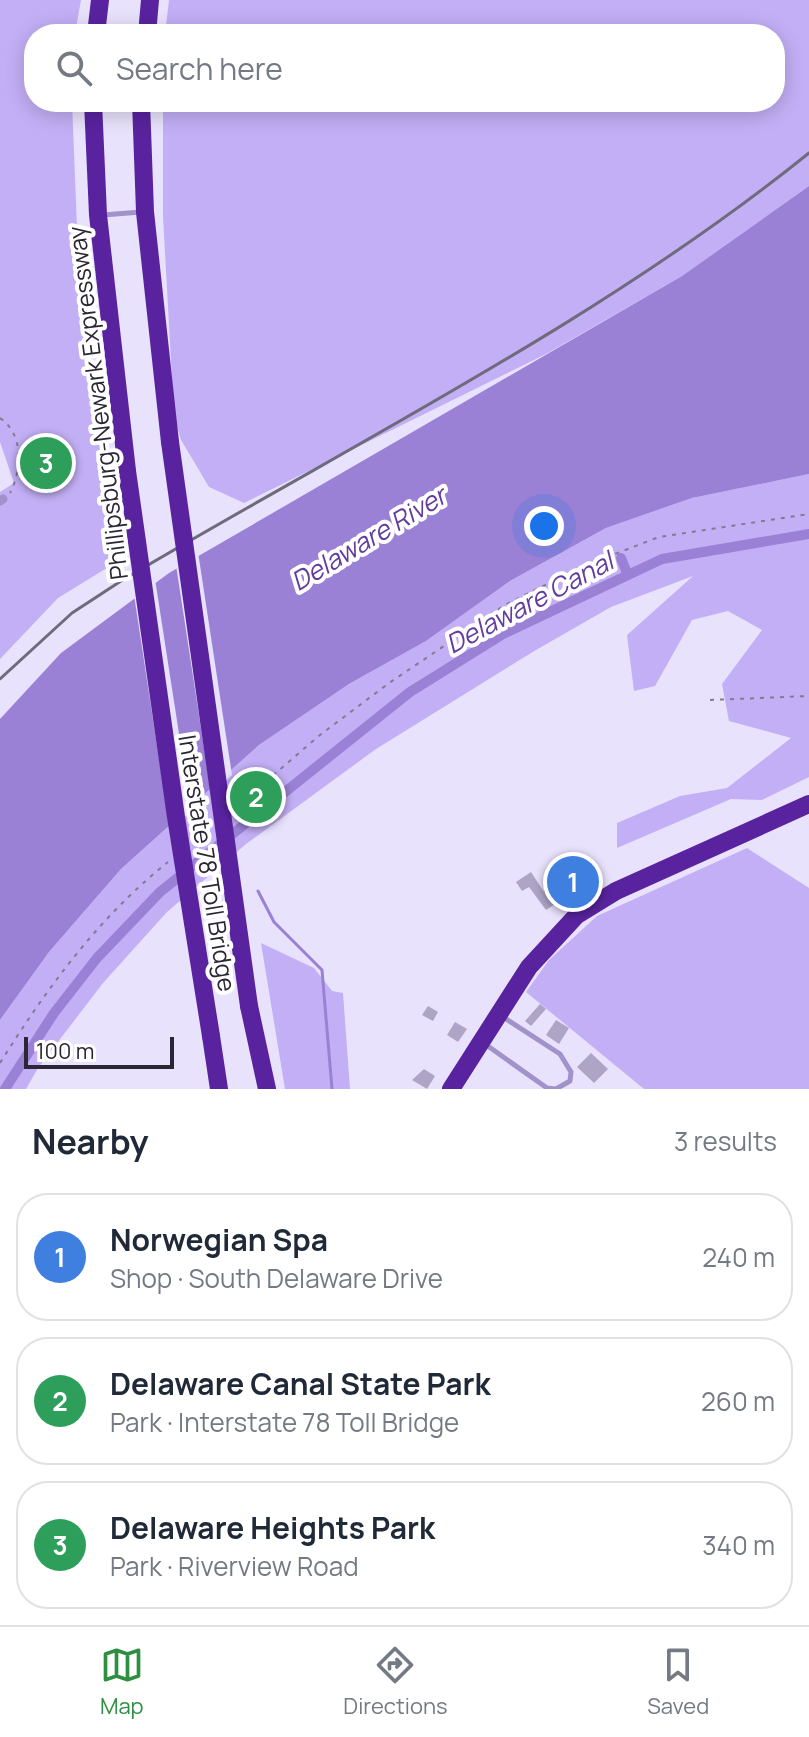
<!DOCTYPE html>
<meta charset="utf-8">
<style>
:root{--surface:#fff;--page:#f6f6f7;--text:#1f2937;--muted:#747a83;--line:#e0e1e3;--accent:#2e8f42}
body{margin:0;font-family:Manrope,sans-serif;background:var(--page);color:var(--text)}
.scale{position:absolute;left:24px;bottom:20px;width:150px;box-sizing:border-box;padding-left:8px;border:4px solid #2a2633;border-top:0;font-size:22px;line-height:28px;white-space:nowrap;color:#2a2633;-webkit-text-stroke:6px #fff;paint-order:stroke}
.you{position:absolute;left:544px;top:526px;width:28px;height:28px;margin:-20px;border:6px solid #fff;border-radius:50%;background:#1a73e8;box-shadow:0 0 0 12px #1a73e833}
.badge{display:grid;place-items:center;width:52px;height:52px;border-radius:50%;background:var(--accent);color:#fff;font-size:26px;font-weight:700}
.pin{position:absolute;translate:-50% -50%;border:4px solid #fff;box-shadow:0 2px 8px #0006}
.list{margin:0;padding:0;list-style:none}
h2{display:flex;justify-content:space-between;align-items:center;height:104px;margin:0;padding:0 32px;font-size:34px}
h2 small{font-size:26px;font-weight:400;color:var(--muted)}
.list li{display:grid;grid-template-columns:52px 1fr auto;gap:24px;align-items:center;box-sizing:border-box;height:128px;margin:0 16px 16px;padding:0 16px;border:2px solid var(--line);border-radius:32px}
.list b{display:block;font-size:30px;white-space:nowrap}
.list p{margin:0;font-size:26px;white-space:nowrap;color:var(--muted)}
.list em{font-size:26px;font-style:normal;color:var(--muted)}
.icon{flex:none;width:44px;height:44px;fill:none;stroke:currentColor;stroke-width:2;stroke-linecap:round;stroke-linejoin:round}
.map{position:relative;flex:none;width:809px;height:1089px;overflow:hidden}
.search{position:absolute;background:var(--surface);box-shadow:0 4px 20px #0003;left:24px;right:24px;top:24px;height:88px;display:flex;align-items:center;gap:20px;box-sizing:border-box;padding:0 28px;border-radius:32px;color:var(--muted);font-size:30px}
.sheet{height:536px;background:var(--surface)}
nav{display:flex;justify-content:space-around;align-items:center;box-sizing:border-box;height:112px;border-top:2px solid var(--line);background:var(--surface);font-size:22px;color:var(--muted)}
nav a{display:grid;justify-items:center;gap:4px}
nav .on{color:var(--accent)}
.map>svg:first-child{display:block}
</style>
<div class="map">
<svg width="809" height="1089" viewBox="0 0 809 1089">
<rect width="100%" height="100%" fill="#e9e2fd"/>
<g fill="#c3aff6">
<path d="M0,0H81L75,34H34V102H72L79,278L123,558L58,598L0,659V492L14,483L0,442Z"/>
<path d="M169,0H809V186L682,276L546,354L244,503L209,487L181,440L174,416L163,216V102H775V34H165Z"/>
<path d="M809,474V777L762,800L731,799L617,848V823L680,796L727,788L791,738L729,721L722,684L762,630L728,611L692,620L655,686L634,691L627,635L693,576L611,607L536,650L376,749L246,844L167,912L103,983L38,1068L26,1089H0V1020L49,952L121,869L259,745L349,684L426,641L510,581L606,528L692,498Z"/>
<path d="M747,848L809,888V1089H644L526,992L549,960L597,916Z"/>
<path d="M261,943L314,968L332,991L343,993L350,1089H285Z"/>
</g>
<path fill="#9b81d5" d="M809,186V474L692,498L606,528L510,581L426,641L349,684L259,745L121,869L49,952L0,1020V719L61,653L169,573L682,276Z"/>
<g fill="#e9e2fd">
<path d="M198,552L232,775L211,794L176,565Z"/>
<path d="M155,579L191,811L170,831L134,595Z"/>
</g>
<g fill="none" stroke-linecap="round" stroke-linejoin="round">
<path stroke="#9b81d5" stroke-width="3" d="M258,891L274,922L322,970L332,1089"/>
<g stroke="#9b81d5" stroke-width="10">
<path d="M621,558L627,573"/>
<path d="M5,1089L54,1013L97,958L160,892L410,692L503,634L662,559L809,534"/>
</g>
</g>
<g fill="#aea5c6">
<path d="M577,870L584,885L566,894L559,879Z"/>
<path d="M531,872L544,892L545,885L558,902L546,910L529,887L522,891L516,882Z"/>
<path d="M540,1004L546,1009L531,1026L525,1021Z"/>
<path d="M428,1006L438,1012L433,1021L422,1015Z"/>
<path d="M556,1020L569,1028L559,1044L546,1035Z"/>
<path d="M455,1022L467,1029L458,1042L447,1035Z"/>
<path d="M591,1053L608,1069L594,1083L577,1067Z"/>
<path d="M424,1069L435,1076L427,1089L412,1080Z"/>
</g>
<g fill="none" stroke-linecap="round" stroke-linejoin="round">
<g stroke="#817b8f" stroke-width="2" stroke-dasharray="4 6" stroke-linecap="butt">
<path d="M0,418C24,434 22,470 10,493"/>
<path d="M710,700L809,696"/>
<path d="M235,808L320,735L389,683L505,605L581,567L659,537L809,514"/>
<path d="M194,841L208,830"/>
<path d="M0,1063C47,988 98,918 168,862"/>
</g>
<g stroke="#a292ca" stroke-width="5">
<path d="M103,215L141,212"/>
<path d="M503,1017L560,1054L571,1072L570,1081L556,1089"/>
<path d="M485,1044L547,1088L555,1089"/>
</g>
<path stroke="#a292ca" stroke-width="9" d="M0,501L3,499"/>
<g stroke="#59239f" stroke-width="18">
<path d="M96,34L100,0"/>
<path d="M147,34L150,0"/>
<path d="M93,102L98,215L127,471"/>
<path d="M141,102L145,212L170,442"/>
<path d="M249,1006L267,1089"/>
<path d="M211,1036L219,1089"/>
<path d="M451,1089L529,967L577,915L616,891L809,804"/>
</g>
<path stroke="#6f6a7c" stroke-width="3" d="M0,679L72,613L121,581C353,443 598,323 809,153"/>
<g stroke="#59239f" stroke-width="18">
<path d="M170,442L249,1006"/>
<path d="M127,471L176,817L211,1036"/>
</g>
</g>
<g text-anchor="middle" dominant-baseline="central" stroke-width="8" stroke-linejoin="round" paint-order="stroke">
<g font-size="24" fill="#2a2633" stroke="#fff">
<text transform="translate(97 403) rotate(-97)">Phillipsburg-Newark Expressway</text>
<text transform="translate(208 863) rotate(81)">Interstate 78 Toll Bridge</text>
</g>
<g font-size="26" font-style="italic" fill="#613b9f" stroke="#fff">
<text transform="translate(368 538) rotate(-31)">Delaware River</text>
<text transform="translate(529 602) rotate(-28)">Delaware Canal</text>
</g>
</g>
</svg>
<div class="scale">100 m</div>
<div class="you"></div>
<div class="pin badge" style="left:573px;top:882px;background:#3f7fe0">1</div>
<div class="pin badge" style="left:256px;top:797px;background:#2e9e5b">2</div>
<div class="pin badge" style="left:46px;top:463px;background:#2e9e5b">3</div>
<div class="search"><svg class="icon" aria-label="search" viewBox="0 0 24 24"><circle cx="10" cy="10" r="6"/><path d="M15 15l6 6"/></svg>Search here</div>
</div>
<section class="sheet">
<h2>Nearby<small>3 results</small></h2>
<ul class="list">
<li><span class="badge" style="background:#3f7fe0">1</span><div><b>Norwegian Spa</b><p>Shop · South Delaware Drive</p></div><em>240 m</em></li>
<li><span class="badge" style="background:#2e9e5b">2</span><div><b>Delaware Canal State Park</b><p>Park · Interstate 78 Toll Bridge</p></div><em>260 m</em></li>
<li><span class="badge" style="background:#2e9e5b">3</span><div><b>Delaware Heights Park</b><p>Park · Riverview Road</p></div><em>340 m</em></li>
</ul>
</section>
<nav>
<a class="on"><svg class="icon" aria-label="map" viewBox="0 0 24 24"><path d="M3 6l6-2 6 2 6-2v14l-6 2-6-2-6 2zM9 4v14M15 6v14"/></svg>Map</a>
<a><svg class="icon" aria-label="directions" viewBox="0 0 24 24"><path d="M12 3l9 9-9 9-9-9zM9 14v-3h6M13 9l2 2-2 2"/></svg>Directions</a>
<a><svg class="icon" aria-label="saved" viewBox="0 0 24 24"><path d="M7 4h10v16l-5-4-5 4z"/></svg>Saved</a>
</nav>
